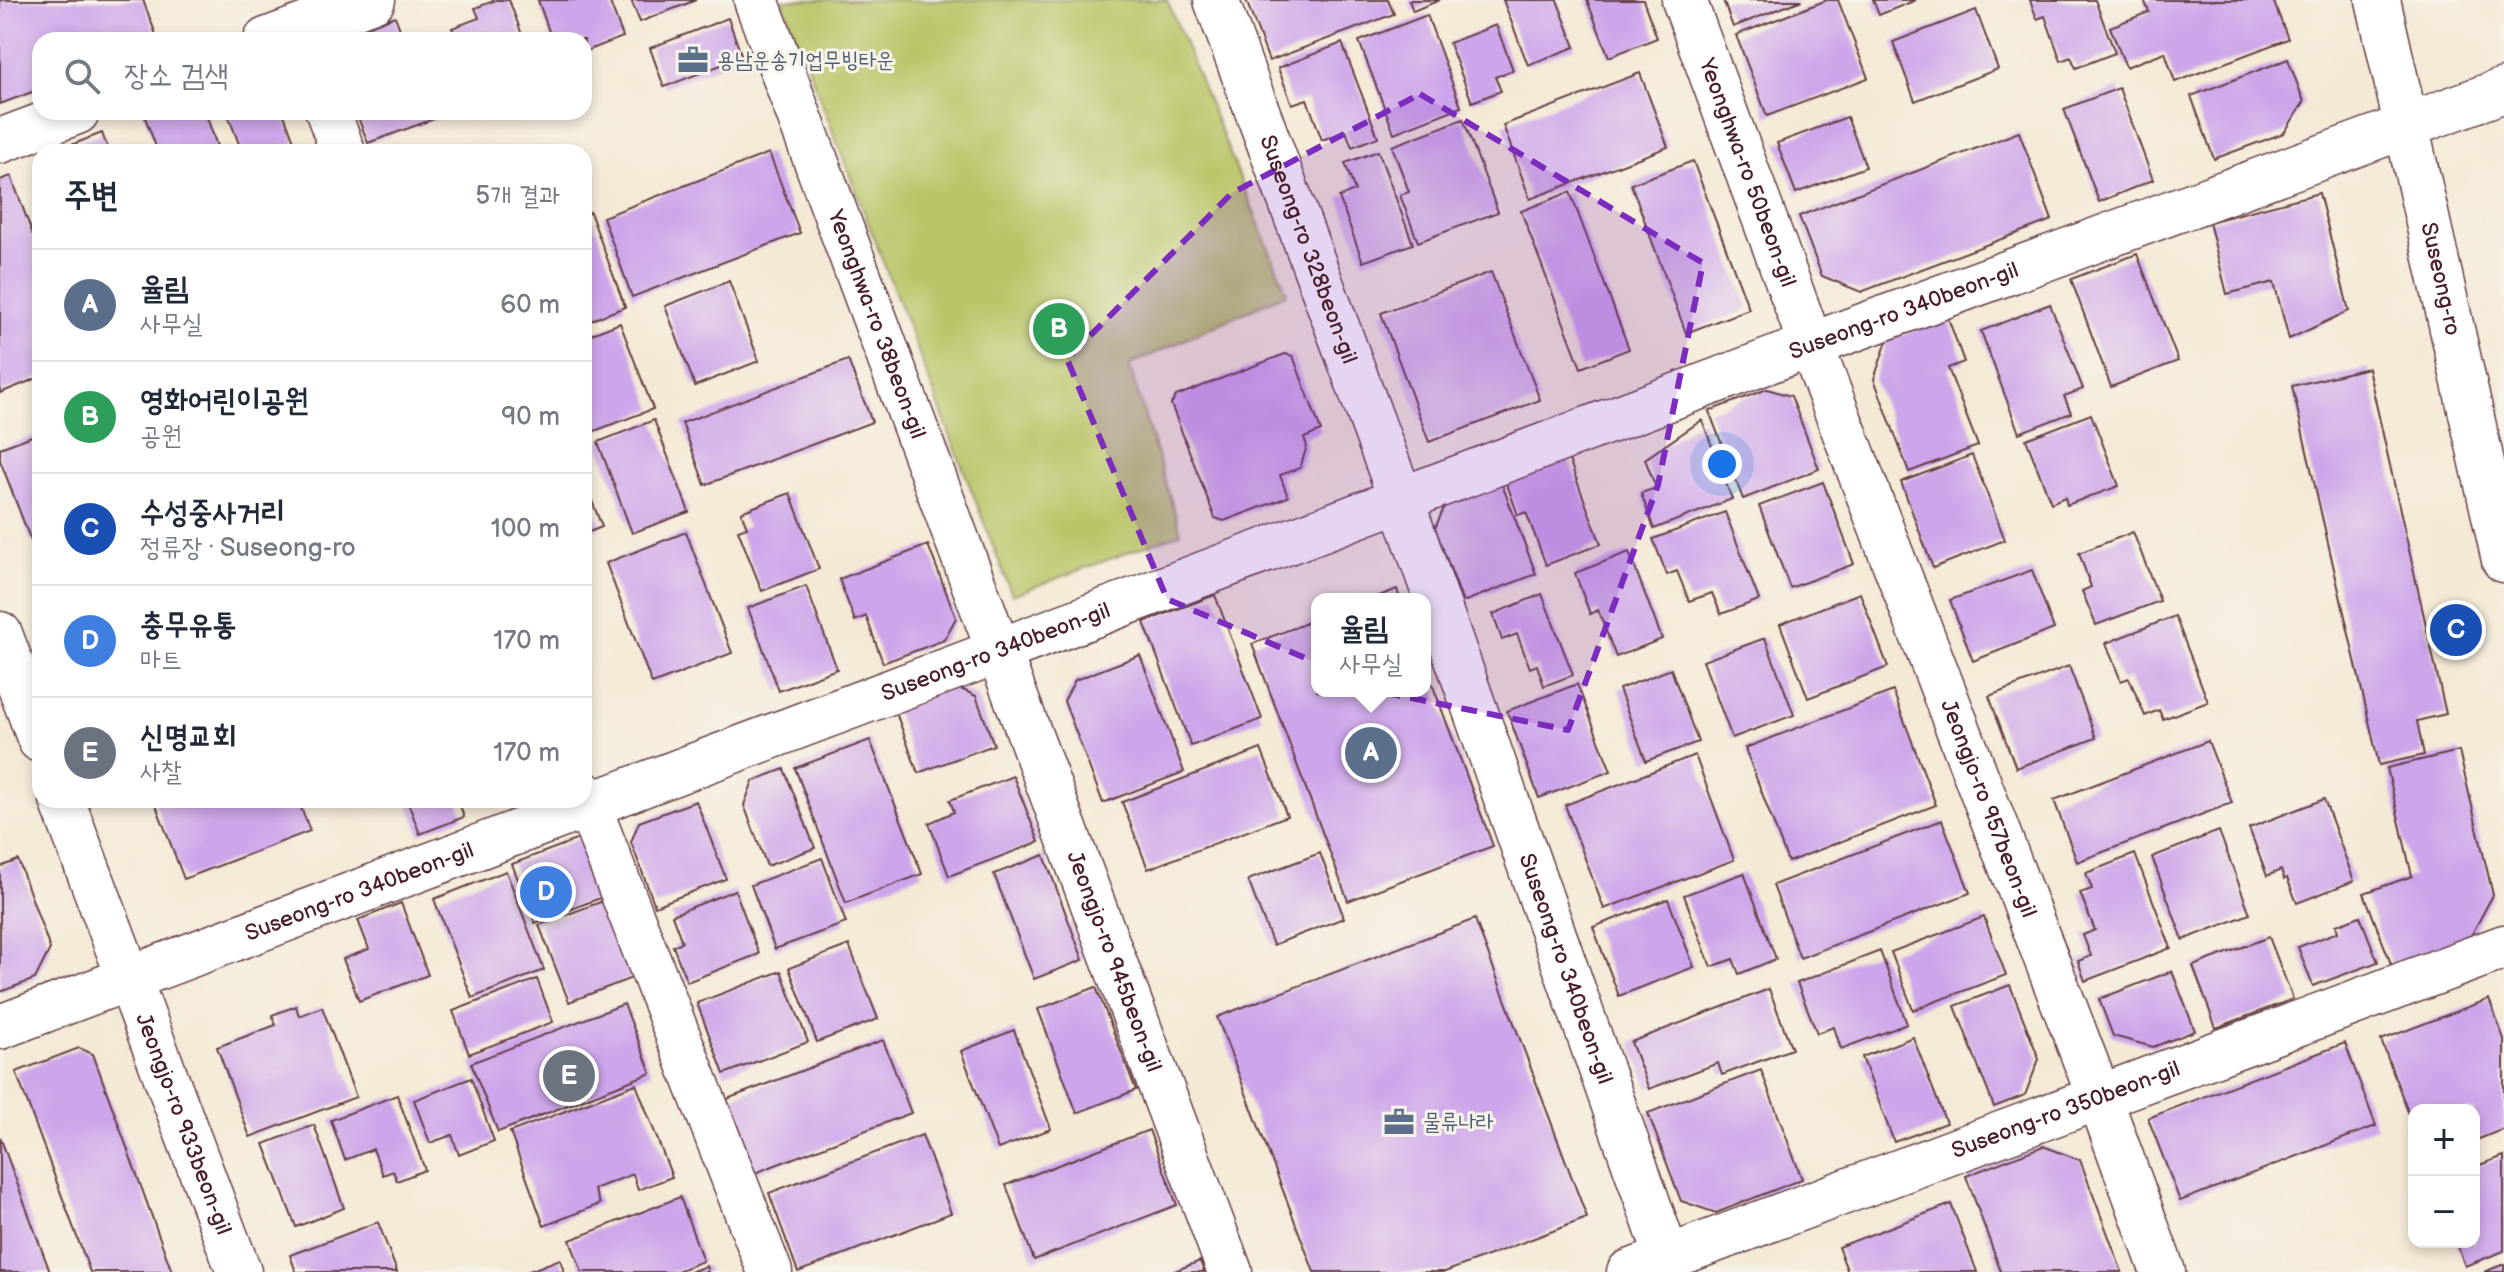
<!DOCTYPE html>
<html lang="ko">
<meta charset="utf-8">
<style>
:root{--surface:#fff;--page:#f2f2f3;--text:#1f2937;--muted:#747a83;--line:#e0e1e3;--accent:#ea580c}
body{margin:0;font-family:"Balsamiq Sans","Poor Story",sans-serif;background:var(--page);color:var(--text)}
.controls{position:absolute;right:24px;bottom:24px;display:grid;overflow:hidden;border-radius:16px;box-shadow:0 4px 12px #0003}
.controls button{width:72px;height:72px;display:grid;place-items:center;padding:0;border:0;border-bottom:2px solid var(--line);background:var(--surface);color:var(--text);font:40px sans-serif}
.you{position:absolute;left:1722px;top:464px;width:28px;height:28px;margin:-20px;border:6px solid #fff;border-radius:50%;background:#1a73e8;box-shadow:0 0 0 12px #1a73e833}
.badge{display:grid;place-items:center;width:52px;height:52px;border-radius:50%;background:var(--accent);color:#fff;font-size:26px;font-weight:700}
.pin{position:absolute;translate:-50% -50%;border:4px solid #fff;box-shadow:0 2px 8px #0006}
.popup{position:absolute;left:1311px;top:593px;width:120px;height:104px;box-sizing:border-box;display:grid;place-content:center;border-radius:16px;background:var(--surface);filter:drop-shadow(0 2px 6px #0005);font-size:26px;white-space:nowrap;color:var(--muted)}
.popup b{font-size:30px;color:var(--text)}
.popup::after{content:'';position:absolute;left:50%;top:100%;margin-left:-16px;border:16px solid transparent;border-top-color:var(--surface)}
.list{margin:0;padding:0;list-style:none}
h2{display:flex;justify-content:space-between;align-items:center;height:104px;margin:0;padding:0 32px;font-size:34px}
h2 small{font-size:26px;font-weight:400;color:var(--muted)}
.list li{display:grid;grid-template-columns:52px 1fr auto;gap:24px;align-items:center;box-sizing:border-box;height:112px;padding:0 32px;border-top:2px solid var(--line)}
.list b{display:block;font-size:30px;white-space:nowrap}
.list p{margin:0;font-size:26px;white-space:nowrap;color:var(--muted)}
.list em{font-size:26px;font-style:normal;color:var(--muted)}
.icon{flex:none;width:44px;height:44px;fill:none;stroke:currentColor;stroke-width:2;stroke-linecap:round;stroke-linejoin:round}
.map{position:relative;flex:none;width:2504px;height:1272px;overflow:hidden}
.search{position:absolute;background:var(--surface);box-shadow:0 4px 12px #0003;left:32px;top:32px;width:560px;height:88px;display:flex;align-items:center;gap:20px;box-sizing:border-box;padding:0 28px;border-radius:24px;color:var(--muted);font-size:30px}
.panel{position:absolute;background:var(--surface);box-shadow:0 4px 12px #0003;left:32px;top:144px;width:560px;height:664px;border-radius:24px}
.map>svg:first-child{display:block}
</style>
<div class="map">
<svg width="2504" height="1272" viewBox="0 0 2504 1272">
<rect width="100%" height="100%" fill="#f7f3e8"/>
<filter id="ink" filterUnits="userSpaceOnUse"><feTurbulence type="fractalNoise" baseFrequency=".0125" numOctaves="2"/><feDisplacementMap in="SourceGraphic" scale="16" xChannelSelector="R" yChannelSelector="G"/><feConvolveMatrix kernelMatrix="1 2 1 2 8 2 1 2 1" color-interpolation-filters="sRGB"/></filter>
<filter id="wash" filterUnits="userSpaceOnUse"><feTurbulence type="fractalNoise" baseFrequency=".006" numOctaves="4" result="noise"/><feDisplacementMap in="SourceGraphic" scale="32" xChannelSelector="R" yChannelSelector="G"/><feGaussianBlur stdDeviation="1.8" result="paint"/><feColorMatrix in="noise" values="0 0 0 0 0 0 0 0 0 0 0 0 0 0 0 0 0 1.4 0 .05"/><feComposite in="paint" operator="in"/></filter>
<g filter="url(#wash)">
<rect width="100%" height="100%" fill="#f4e9d5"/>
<path fill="#b9c567" stroke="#827249" stroke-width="2" d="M782,0H1167L1287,293L1129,365L1181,533L1012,595Z"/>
<g id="blocks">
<g fill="#cda5ea">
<path d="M3,0H143L158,40H40V89L0,104V1Z"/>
<path d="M496,0H509L524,40H457L452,28L479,18L475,8Z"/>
<path d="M538,0H609L623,37L584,52V40H552Z"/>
<path d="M631,0H696L640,22Z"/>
<path d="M1246,0H1388L1394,14L1269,61Z"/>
<path d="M1409,0H1440L1413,11Z"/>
<path d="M1503,0H1557L1575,47L1528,65Z"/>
<path d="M1587,0H1643L1657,38L1609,57Z"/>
<path d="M1723,0H1802L1733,27Z"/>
<path d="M1827,0H1838L1868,78L1767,116L1736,35Z"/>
<path d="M1873,0H1916L1879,15Z"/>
<path d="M2030,0H2095L2115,53L2076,68L2071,57L2061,61L2045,16L2037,19Z"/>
<path d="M2144,0H2273L2288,39L2175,82L2165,52L2126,67L2110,27L2149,12Z"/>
<path d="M1976,10L1998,69L1915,101L1893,42Z"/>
<path d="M1427,15L1461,107L1394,133L1359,41Z"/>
<path d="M395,16L404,40H346L349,34Z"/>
<path d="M728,18L742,57L664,87L650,48Z"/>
<path d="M1496,25L1513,70L1495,77L1501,91L1472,102L1449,43Z"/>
<path d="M1342,43L1378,137L1352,147L1346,131L1322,140L1307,99L1292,104L1278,68Z"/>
<path d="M2288,59L2304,102L2284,133L2214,159L2191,96Z"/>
<path d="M1640,73L1668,147L1530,199L1503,125Z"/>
<path d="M2119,88L2153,180L2099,202L2064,109Z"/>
<path d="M143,112H205L219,152H158Z"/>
<path d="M227,112H283L298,152H242Z"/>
<path d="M356,112H431L434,119L368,143Z"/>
<path d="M1847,117L1866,167L1796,193L1777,143Z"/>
<path d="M1463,119L1498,212L1418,242L1400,195L1409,192L1392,146Z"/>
<path d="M2019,132L2052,220L1861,292L1822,276L1799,216Z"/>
<path d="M102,133L109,152H53Z"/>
<path d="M1378,151L1413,244L1363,262L1339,197L1355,191L1345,163Z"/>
<path d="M769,153L800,233L632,297L603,217Z"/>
<path d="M1693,161L1749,309L1686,333L1631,184Z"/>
<path d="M11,176L40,254V377L0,393V180Z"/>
<path d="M1570,192L1629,349L1581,368L1521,211Z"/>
<path d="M2319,193L2349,311L2289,339L2274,282L2227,294L2209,222Z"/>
<path d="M590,212L625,307L584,323V215Z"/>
<path d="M2137,254L2178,361L2111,387L2071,279Z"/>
<path d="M1491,272L1540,400L1429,442L1381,313Z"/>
<path d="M729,281L759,361L695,386L665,306Z"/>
<path d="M2050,304L2083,389L2064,396L2071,413L2019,433L1981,331Z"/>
<path d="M1948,318L1964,362L1948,368L1978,446L1909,472L1874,379L1887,341Z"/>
<path d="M620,323L653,409L592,432L584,412V337Z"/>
<path d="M1285,354L1293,356L1321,431L1304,438L1307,446L1300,468L1280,475L1288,497L1224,521L1215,518L1171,404L1176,396Z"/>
<path d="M848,360L872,422L705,485L682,423Z"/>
<path d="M2368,368L2446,714L2417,721L2424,755L2379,765L2292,386Z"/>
<path d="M1767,389L1791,396L1819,469L1743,499L1709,411Z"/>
<path d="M2091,414L2119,486L2067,505L2065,497L2051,503L2026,439Z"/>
<path d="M654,420L689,512L632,533L598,442Z"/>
<path d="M1702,420L1732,499L1654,529L1641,493L1656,488L1645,459Z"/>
<path d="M40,433V537L31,541L0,460V448Z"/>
<path d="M1566,452L1601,544L1546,565L1526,512L1518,515L1504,476Z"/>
<path d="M1972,455L2005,540L1933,568L1901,482Z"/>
<path d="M1500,479L1536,574L1463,602L1435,528L1448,499Z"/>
<path d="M584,480L602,527L584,534Z"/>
<path d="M1823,482L1854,564L1790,588L1759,506Z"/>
<path d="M790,493L819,569L762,591L738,530L747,527L741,512Z"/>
<path d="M1725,512L1759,600L1721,614L1712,593L1689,601L1677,571L1667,575L1653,539Z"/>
<path d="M686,532L732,653L652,684L606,563Z"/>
<path d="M2133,532L2160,601L2096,625L2082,591L2091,587L2079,553Z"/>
<path d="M928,545L956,618L944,640L883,663L866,616L855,621L839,579Z"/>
<path d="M1629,552L1662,639L1616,657L1598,610L1590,614L1575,573Z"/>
<path d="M2032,570L2054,629L1973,661L1950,600Z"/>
<path d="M806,586L837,669L779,691L748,608Z"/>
<path d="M1397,589L1400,599H1371Z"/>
<path d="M1860,593L1888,667L1808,698L1780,624Z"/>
<path d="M1542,594L1573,675L1544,686L1537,665L1530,668L1517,634L1502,640L1493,614Z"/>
<path d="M1215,595L1262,719L1191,746L1144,622Z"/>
<path d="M2175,616L2208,702L2163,719L2159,710L2145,716L2129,678L2121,681L2106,643Z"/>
<path d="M1317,619V691H1425V665L1493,846L1348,901L1252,644Z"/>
<path d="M1765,638L1794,715L1732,738L1703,661Z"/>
<path d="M1140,655L1184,772L1103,803L1064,701L1075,680Z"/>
<path d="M2069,666L2096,738L2016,768L1989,696Z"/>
<path d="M1671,669L1698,742L1646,761L1619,689Z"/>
<path d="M1577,684L1611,771L1539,798L1507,711Z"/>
<path d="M952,685L976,696L994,745L918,773L894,707Z"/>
<path d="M1893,691L1936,805L1788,862L1745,748Z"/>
<path d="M870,740L922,874L846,903L795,768Z"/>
<path d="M2208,741L2232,803L2077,862L2054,800Z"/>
<path d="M1261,749L1287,816L1148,869L1122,802Z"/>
<path d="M2459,751L2493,895L2465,947L2393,969L2364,893L2412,876L2387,768Z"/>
<path d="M1695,755L1734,860L1604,909L1565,805Z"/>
<path d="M784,769L815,848L767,866L744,805L753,781Z"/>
<path d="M1013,776L1039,842L949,876L929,823L954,812L950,800Z"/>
<path d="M2324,799L2354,881L2297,903L2287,878L2284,879L2281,870L2267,876L2249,828Z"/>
<path d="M154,800H298L310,831L184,879Z"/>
<path d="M407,800H458L464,817L420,834Z"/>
<path d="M696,801L726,879L655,906L631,842L639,822Z"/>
<path d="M1942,820L1970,893L1800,958L1773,885Z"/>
<path d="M2219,831L2250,914L2183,940L2152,857Z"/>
<path d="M581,838L603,897L535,923L512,864Z"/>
<path d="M1320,853L1344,918L1273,945L1248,880Z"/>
<path d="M2135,854L2171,948L2085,981L2078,961L2091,956L2083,935L2095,930L2080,893L2092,889L2086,873Z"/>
<path d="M1044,855L1083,960L1034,979L994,874Z"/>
<path d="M822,858L846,923L775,949L751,885Z"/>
<path d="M18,860L50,949L35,979L0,992V867Z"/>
<path d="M506,871L544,970L472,998L434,899Z"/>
<path d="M1744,873L1776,959L1739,974L1733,959L1711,967L1684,895Z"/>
<path d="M735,890L759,954L687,982L673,946L682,942L672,915Z"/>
<path d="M1668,899L1694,967L1619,996L1593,927Z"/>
<path d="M603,901L632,978L569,1002L539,925Z"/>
<path d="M401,903L428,975L359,1001L343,959L369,949L358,920Z"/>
<path d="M2360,916L2378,962L2313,986L2298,947L2338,932L2336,925Z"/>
<path d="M1984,917L2006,975L1913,1010L1891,952Z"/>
<path d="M1475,919L1587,1218L1445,1272H1314L1217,1017Z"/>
<path d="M2269,937L2293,999L2216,1028L2193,966Z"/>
<path d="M849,945L878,1019L817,1042L789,968Z"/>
<path d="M1880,951L1907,1024L1841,1049L1834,1027L1817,1033L1797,983Z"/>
<path d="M781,971L808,1042L724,1074L697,1003Z"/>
<path d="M2172,971L2195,1031L2153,1047L2113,1036L2099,999Z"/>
<path d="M537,979L553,1022L469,1054L453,1011Z"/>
<path d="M2010,985L2039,1059L2025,1095L1994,1107L1955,1006Z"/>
<path d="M1096,987L1136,1090L1077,1113L1038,1009Z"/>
<path d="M1769,989L1792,1049L1722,1075L1718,1063L1649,1089L1631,1042Z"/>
<path d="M2489,999L2504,1039V1129L2474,1141V1110H2414V1128L2381,1040Z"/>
<path d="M624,1004L651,1073L498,1132L471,1063Z"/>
<path d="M296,1006L299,1016L322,1007L356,1097L250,1137L217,1047L276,1025L272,1015Z"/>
<path d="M1014,1030L1051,1129L998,1149L961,1051Z"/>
<path d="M1913,1037L1946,1123L1894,1142L1862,1057Z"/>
<path d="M883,1040L911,1113L755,1173L727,1099Z"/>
<path d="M2345,1043L2376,1126L2180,1201L2148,1118Z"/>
<path d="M79,1048L93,1054L172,1272H90L16,1072Z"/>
<path d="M1761,1070L1802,1179L1716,1213L1681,1201L1648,1113Z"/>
<path d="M471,1078L494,1141L459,1155L452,1135L430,1143L414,1100Z"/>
<path d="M636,1084L672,1177L638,1190L633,1174L594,1189L600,1204L544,1226L510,1132Z"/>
<path d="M397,1095L425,1170L397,1181L393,1171L383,1175L373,1149L345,1160L331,1120Z"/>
<path d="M314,1125L344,1208L296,1227L264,1144Z"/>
<path d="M1149,1130L1177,1205L1034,1260L1006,1185Z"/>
<path d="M922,1135L951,1213L798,1272L769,1193Z"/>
<path d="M0,1137L50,1272H0Z"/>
<path d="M2043,1146L2080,1160L2122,1272H2001L1966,1176Z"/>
<path d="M2504,1156V1251L2465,1266L2456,1242H2474V1167Z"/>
<path d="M680,1197L703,1261L675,1272H582L570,1240Z"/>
<path d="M1951,1204L1977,1272H1848L1838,1247Z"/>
<path d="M378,1222L397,1272H296L290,1255Z"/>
<path d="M560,1259L564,1272H527Z"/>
<path d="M1200,1261L1204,1272H1172Z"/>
<path d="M2504,1264V1272H2484Z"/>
<path d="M706,1266L708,1272H690Z"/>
</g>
</g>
</g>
<g filter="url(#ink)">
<use href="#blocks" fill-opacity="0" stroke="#643d44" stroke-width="2"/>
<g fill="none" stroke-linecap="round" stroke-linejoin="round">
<g stroke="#643d44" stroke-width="47">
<g id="minor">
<path id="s1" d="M756,0L1230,1272"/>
<path id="s2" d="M1216,0L1401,499L1667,1257"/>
<path id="s3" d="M1684,0L1811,345L2100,1099L2163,1272"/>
<path id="s4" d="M2378,0L2504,560"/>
<path d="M266,40L373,0"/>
<path d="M328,112L343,152"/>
<path d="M0,141L77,112"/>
<path d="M0,634L40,740"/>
<path d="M584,794L770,1272"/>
<path id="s5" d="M62,800L239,1272"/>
<path id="s6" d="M0,1027L1811,345L2504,90"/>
<path id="s7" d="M1629,1272L2504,947"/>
</g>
</g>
<use href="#minor" stroke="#fff" stroke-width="44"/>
</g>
</g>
<path fill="#7b2cbf" fill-opacity="0.2" stroke="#7b2cbf" stroke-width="6" stroke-dasharray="16 10" stroke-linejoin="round" d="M1420,94L1703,263L1658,485L1568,730L1387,693L1167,599L1067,359L1232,193Z"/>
<defs>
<g id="office-bare" transform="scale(2.4)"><path d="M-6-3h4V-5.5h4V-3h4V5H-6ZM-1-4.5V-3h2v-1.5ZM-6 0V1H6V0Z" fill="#5c6f8a" stroke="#f7f3e8" stroke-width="2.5" paint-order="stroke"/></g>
</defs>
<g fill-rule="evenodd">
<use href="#office-bare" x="693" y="60"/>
<use href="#office-bare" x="1399" y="1122"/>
</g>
<g text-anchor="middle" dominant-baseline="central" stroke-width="6" stroke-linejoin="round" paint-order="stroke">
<g font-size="22" fill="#4e5e75" stroke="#f7f3e8" text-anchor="start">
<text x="717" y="60">용남운송기업무빙타운</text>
<text x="1423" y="1122">물류나라</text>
</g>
<g font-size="22" fill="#4a1f2b" stroke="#f7f3e8">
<text stroke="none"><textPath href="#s3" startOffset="184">Yeonghwa-ro 50beon-gil</textPath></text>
<text stroke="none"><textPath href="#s2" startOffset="266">Suseong-ro 328beon-gil</textPath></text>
<text stroke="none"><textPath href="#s4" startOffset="286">Suseong-ro</textPath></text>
<text stroke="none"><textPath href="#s6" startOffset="2034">Suseong-ro 340beon-gil</textPath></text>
<text stroke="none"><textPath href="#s1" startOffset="346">Yeonghwa-ro 38beon-gil</textPath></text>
<text stroke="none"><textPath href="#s6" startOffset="1064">Suseong-ro 340beon-gil</textPath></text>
<text stroke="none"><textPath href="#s3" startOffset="864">Jeongjo-ro 957beon-gil</textPath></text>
<text stroke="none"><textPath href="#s6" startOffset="384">Suseong-ro 340beon-gil</textPath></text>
<text stroke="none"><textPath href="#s1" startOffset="1026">Jeongjo-ro 945beon-gil</textPath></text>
<text stroke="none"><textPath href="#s2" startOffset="1030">Suseong-ro 340beon-gil</textPath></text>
<text stroke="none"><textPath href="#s7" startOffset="466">Suseong-ro 350beon-gil</textPath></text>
<text stroke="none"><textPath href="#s5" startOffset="346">Jeongjo-ro 933beon-gil</textPath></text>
</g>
</g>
</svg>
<div class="controls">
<button>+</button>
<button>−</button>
</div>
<div class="you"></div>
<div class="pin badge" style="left:1371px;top:753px;background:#5c6f8a">A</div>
<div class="popup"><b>율림</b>사무실</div>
<div class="pin badge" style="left:1059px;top:329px;background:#2e9e5b">B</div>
<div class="pin badge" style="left:2456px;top:630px;background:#1a4fb4">C</div>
<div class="pin badge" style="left:546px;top:892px;background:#3f7fe0">D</div>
<div class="pin badge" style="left:569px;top:1076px;background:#6b7280">E</div>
<div class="search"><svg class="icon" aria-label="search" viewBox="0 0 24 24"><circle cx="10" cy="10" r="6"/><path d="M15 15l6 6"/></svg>장소 검색</div>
<section class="panel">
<h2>주변<small>5개 결과</small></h2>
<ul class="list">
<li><span class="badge" style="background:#5c6f8a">A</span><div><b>율림</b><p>사무실</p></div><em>60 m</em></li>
<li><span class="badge" style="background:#2e9e5b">B</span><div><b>영화어린이공원</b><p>공원</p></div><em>90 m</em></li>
<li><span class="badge" style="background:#1a4fb4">C</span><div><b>수성중사거리</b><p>정류장 · Suseong-ro</p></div><em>100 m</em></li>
<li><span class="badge" style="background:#3f7fe0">D</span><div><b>충무유통</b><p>마트</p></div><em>170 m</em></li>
<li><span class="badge" style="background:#6b7280">E</span><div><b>신명교회</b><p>사찰</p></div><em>170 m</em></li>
</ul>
</section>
</div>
